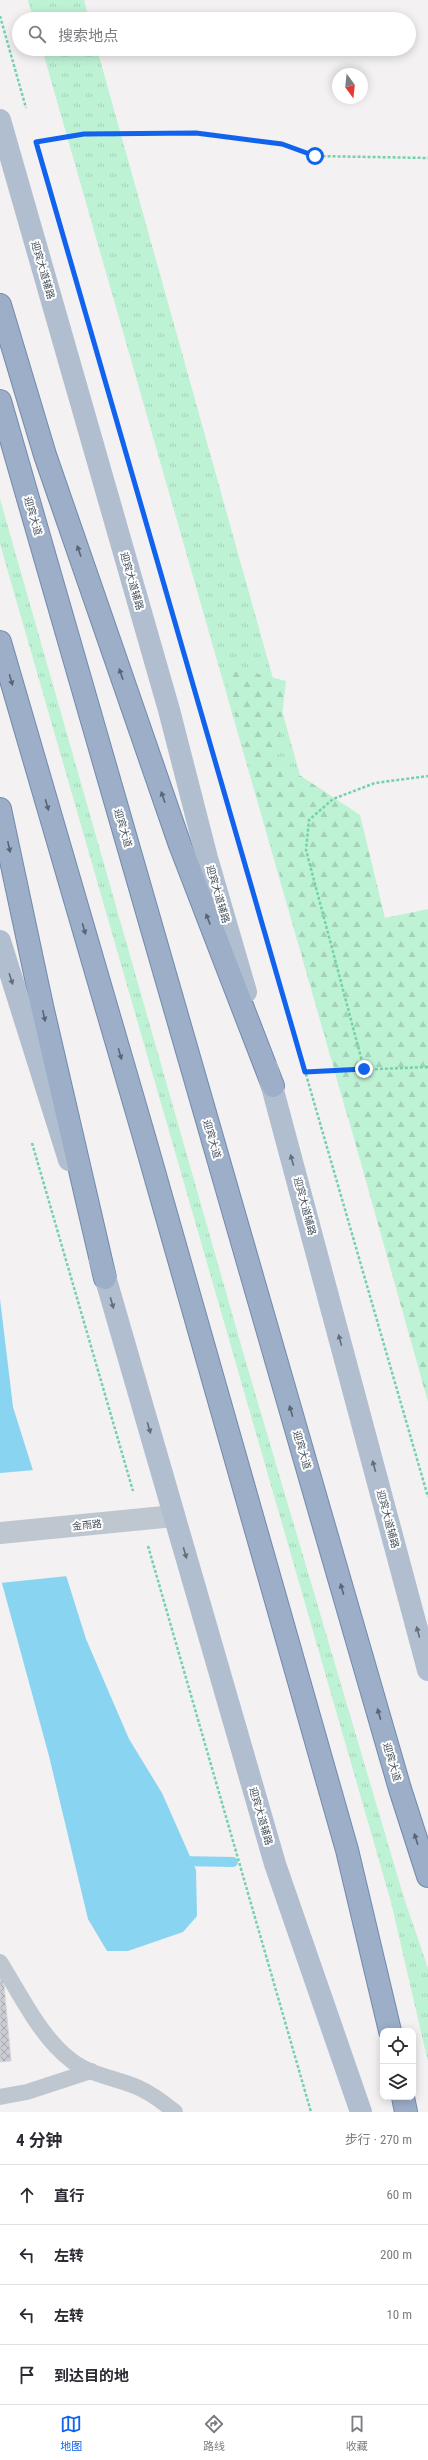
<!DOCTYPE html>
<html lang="zh">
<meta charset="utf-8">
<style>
:root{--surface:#fff;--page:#f7f7f7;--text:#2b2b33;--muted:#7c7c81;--line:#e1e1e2;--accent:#1163ed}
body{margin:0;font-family:"Roboto Condensed","Noto Sans SC",sans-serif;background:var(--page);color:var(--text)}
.controls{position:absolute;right:12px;bottom:12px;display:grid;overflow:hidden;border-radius:8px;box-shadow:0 2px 10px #0003}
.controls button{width:36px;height:36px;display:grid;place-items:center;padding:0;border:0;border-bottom:1px solid var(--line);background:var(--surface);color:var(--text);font:20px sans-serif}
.compass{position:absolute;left:332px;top:68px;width:36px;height:36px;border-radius:50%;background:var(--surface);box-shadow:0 2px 10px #0003;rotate:165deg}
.stop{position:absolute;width:12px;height:12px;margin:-9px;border:3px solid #1163ed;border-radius:50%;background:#fff}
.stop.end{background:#1163ed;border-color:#fff;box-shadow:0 1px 4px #0008}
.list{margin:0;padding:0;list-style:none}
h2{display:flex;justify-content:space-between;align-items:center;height:52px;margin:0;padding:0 16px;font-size:17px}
h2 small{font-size:13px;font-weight:400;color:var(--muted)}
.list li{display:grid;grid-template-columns:26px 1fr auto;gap:12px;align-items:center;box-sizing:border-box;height:60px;padding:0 16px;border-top:1px solid var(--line)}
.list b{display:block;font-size:15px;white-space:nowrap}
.list em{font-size:13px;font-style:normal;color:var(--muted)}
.icon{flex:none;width:22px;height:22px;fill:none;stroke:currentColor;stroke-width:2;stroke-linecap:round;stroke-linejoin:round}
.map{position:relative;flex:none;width:428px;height:2112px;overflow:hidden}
.search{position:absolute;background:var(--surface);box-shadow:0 2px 10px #0003;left:12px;right:12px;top:12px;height:44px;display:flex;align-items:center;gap:10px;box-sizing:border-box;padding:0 14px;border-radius:22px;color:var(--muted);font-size:15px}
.sheet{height:292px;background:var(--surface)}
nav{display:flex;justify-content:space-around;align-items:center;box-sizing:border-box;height:56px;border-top:1px solid var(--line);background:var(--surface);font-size:11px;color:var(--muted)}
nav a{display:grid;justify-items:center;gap:2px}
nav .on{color:var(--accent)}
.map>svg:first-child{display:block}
</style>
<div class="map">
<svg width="428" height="2112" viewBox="0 0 428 2112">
<defs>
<pattern id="grass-tufts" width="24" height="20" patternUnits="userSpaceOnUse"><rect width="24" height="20" fill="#bef2d5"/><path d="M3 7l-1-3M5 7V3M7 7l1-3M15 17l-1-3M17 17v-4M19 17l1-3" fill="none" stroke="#a5d1b9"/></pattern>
<pattern id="forest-firs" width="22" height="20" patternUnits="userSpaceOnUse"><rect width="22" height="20" fill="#bef2d5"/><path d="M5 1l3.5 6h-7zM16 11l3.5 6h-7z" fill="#a5d1b9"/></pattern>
<pattern id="building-cross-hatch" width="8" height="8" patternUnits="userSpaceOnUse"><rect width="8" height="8" fill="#cbccd3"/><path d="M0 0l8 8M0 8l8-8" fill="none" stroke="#a7a8ae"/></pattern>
</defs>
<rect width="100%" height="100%" fill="#f3f1f1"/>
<g fill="url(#grass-tufts)">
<path d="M28,0H84L89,19H33Z"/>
<path d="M42,49H97L376,1047L348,1118Z"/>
<path d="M0,499L245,1359L404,1898L428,1968V2062L391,1902L0,544Z"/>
</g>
<path fill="url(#forest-firs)" d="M223,672H251L286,681L276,768L301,776L360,815L385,918L428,909V1402Z"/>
<path fill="#89d4f1" d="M0,1299L13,1407L86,1639L129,1739L162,1793L196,1870L197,1916L183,1932L128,1951H107L88,1919L49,1756L0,1576Z"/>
<path fill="#f3f1f1" d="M35,1470L68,1576L0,1583V1473Z"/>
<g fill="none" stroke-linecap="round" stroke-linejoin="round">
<path stroke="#89d4f1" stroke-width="10" d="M179,1861L233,1862"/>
</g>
<path fill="url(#building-cross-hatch)" stroke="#d5d6dc" d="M0,1974H3L11,2061L0,2062Z"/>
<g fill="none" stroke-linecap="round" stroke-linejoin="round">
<g stroke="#728aad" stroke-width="24">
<g id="trunk">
<path d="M0,305L45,455L180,845L273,1086"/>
<path d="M0,401L317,1502L400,1789L428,1876"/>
<path d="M0,642L143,1133L347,1850L390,2031"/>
<path d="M0,809L42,1006L105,1278"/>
<path d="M403,2097L406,2112"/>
</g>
</g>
<g stroke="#74d2aa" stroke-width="2.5" stroke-dasharray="3 2" stroke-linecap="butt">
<path d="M0,16L26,108"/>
<path d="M36,142L84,134L196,133L281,144L315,156L428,158"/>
<path d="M199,704L428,1497"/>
<path d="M364,1069L306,850L309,820L333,799L375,783L428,776"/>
<path d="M305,1072L428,1067"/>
<path d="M32,1143L133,1491"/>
<path d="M148,1546L311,2112"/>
</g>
<g stroke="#bec7d0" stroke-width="16">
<path d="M0,1962C21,1995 40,2037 72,2061C90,2075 116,2078 137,2087C151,2093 163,2102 175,2112"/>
<path d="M0,2097L27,2092L91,2071"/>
</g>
<path stroke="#bec7d0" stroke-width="22" d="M0,1533L174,1516"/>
<g stroke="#b0bed0" stroke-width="22">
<path d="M0,120L169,710L207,858L246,992"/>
<path d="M0,941L69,1160"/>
<path d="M267,1068L428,1670"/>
<path d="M100,1259L275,1864L361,2112"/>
</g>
<use href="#trunk" stroke="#9caec8" stroke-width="22"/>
</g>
<defs><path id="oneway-solid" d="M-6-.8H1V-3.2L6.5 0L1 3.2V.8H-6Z"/></defs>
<g fill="#596574">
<use href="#oneway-solid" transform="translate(79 551) rotate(-109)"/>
<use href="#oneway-solid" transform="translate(121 674) rotate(-109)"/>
<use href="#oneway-solid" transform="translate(11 680) rotate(74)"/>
<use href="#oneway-solid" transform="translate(163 797) rotate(-109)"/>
<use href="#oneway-solid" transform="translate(47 805) rotate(74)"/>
<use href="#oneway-solid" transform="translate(9 847) rotate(78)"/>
<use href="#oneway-solid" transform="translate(208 919) rotate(-111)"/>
<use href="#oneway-solid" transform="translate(84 929) rotate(74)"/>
<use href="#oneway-solid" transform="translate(44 1016) rotate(77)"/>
<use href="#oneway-solid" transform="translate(120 1054) rotate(74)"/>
<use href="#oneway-solid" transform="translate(291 1411) rotate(-106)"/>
<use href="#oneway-solid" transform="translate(342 1589) rotate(-106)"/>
<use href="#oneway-solid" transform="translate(379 1714) rotate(-106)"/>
<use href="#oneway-solid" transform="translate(416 1839) rotate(-108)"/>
</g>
<g fill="#626e7b">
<use href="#oneway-solid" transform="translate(11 979) rotate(72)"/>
<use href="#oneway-solid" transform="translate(292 1160) rotate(-105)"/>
<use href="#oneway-solid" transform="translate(112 1303) rotate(74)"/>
<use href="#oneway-solid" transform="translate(340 1340) rotate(-105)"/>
<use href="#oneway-solid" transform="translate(149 1428) rotate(74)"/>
<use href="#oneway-solid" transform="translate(374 1466) rotate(-105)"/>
<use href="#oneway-solid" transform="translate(185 1553) rotate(74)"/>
<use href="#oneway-solid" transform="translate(418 1632) rotate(-105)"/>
</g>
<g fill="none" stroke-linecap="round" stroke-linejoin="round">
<path stroke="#1163ed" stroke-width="5" d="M315,156L282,144L196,133L84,134L36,142L305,1072L364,1069"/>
</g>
<g text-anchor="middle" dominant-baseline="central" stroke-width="4" stroke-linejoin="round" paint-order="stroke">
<g font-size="10" fill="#48535f" stroke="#fff">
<text transform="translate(43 270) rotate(74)">迎宾大道辅路</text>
<text transform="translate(33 516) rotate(74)">迎宾大道</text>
<text transform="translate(132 581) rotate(74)">迎宾大道辅路</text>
<text transform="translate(123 828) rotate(74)">迎宾大道</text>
<text transform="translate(218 894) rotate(74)">迎宾大道辅路</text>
<text transform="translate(212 1139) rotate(74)">迎宾大道</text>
<text transform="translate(305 1206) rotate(75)">迎宾大道辅路</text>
<text transform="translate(302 1450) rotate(74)">迎宾大道</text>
<text transform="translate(388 1519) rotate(75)">迎宾大道辅路</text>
<text transform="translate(87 1525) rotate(-6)">金雨路</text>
<text transform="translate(392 1762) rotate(74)">迎宾大道</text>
<text transform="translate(261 1816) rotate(74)">迎宾大道辅路</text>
</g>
</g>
</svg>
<div class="controls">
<button><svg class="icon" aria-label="locate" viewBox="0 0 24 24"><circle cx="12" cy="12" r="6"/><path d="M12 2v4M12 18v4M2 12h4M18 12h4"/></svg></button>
<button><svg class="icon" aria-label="layers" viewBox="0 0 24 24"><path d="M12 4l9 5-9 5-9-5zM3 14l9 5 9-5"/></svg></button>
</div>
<svg class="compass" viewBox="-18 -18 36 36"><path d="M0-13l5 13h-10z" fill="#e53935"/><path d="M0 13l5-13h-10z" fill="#7c7c81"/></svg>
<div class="stop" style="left:315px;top:156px"></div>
<div class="stop end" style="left:364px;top:1069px"></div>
<div class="search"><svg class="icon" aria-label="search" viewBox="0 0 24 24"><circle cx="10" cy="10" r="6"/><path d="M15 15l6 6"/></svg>搜索地点</div>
</div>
<section class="sheet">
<h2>4 分钟<small>步行 · 270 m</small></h2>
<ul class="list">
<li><svg class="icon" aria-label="ahead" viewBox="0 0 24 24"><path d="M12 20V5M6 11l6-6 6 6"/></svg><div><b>直行</b></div><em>60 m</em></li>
<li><svg class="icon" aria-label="left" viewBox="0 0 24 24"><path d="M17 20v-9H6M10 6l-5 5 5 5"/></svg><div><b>左转</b></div><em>200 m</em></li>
<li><svg class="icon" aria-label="left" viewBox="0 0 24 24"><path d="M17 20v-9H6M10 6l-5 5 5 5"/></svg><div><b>左转</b></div><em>10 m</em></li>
<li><svg class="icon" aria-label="arrive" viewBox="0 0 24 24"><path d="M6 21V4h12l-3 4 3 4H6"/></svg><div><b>到达目的地</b></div></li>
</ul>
</section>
<nav>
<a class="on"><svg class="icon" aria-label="map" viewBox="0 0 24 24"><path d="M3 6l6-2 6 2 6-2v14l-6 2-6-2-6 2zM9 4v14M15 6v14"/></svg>地图</a>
<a><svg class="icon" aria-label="directions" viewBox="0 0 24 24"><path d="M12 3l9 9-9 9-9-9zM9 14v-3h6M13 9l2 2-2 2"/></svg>路线</a>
<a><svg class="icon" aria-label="saved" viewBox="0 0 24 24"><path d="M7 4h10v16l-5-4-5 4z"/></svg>收藏</a>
</nav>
